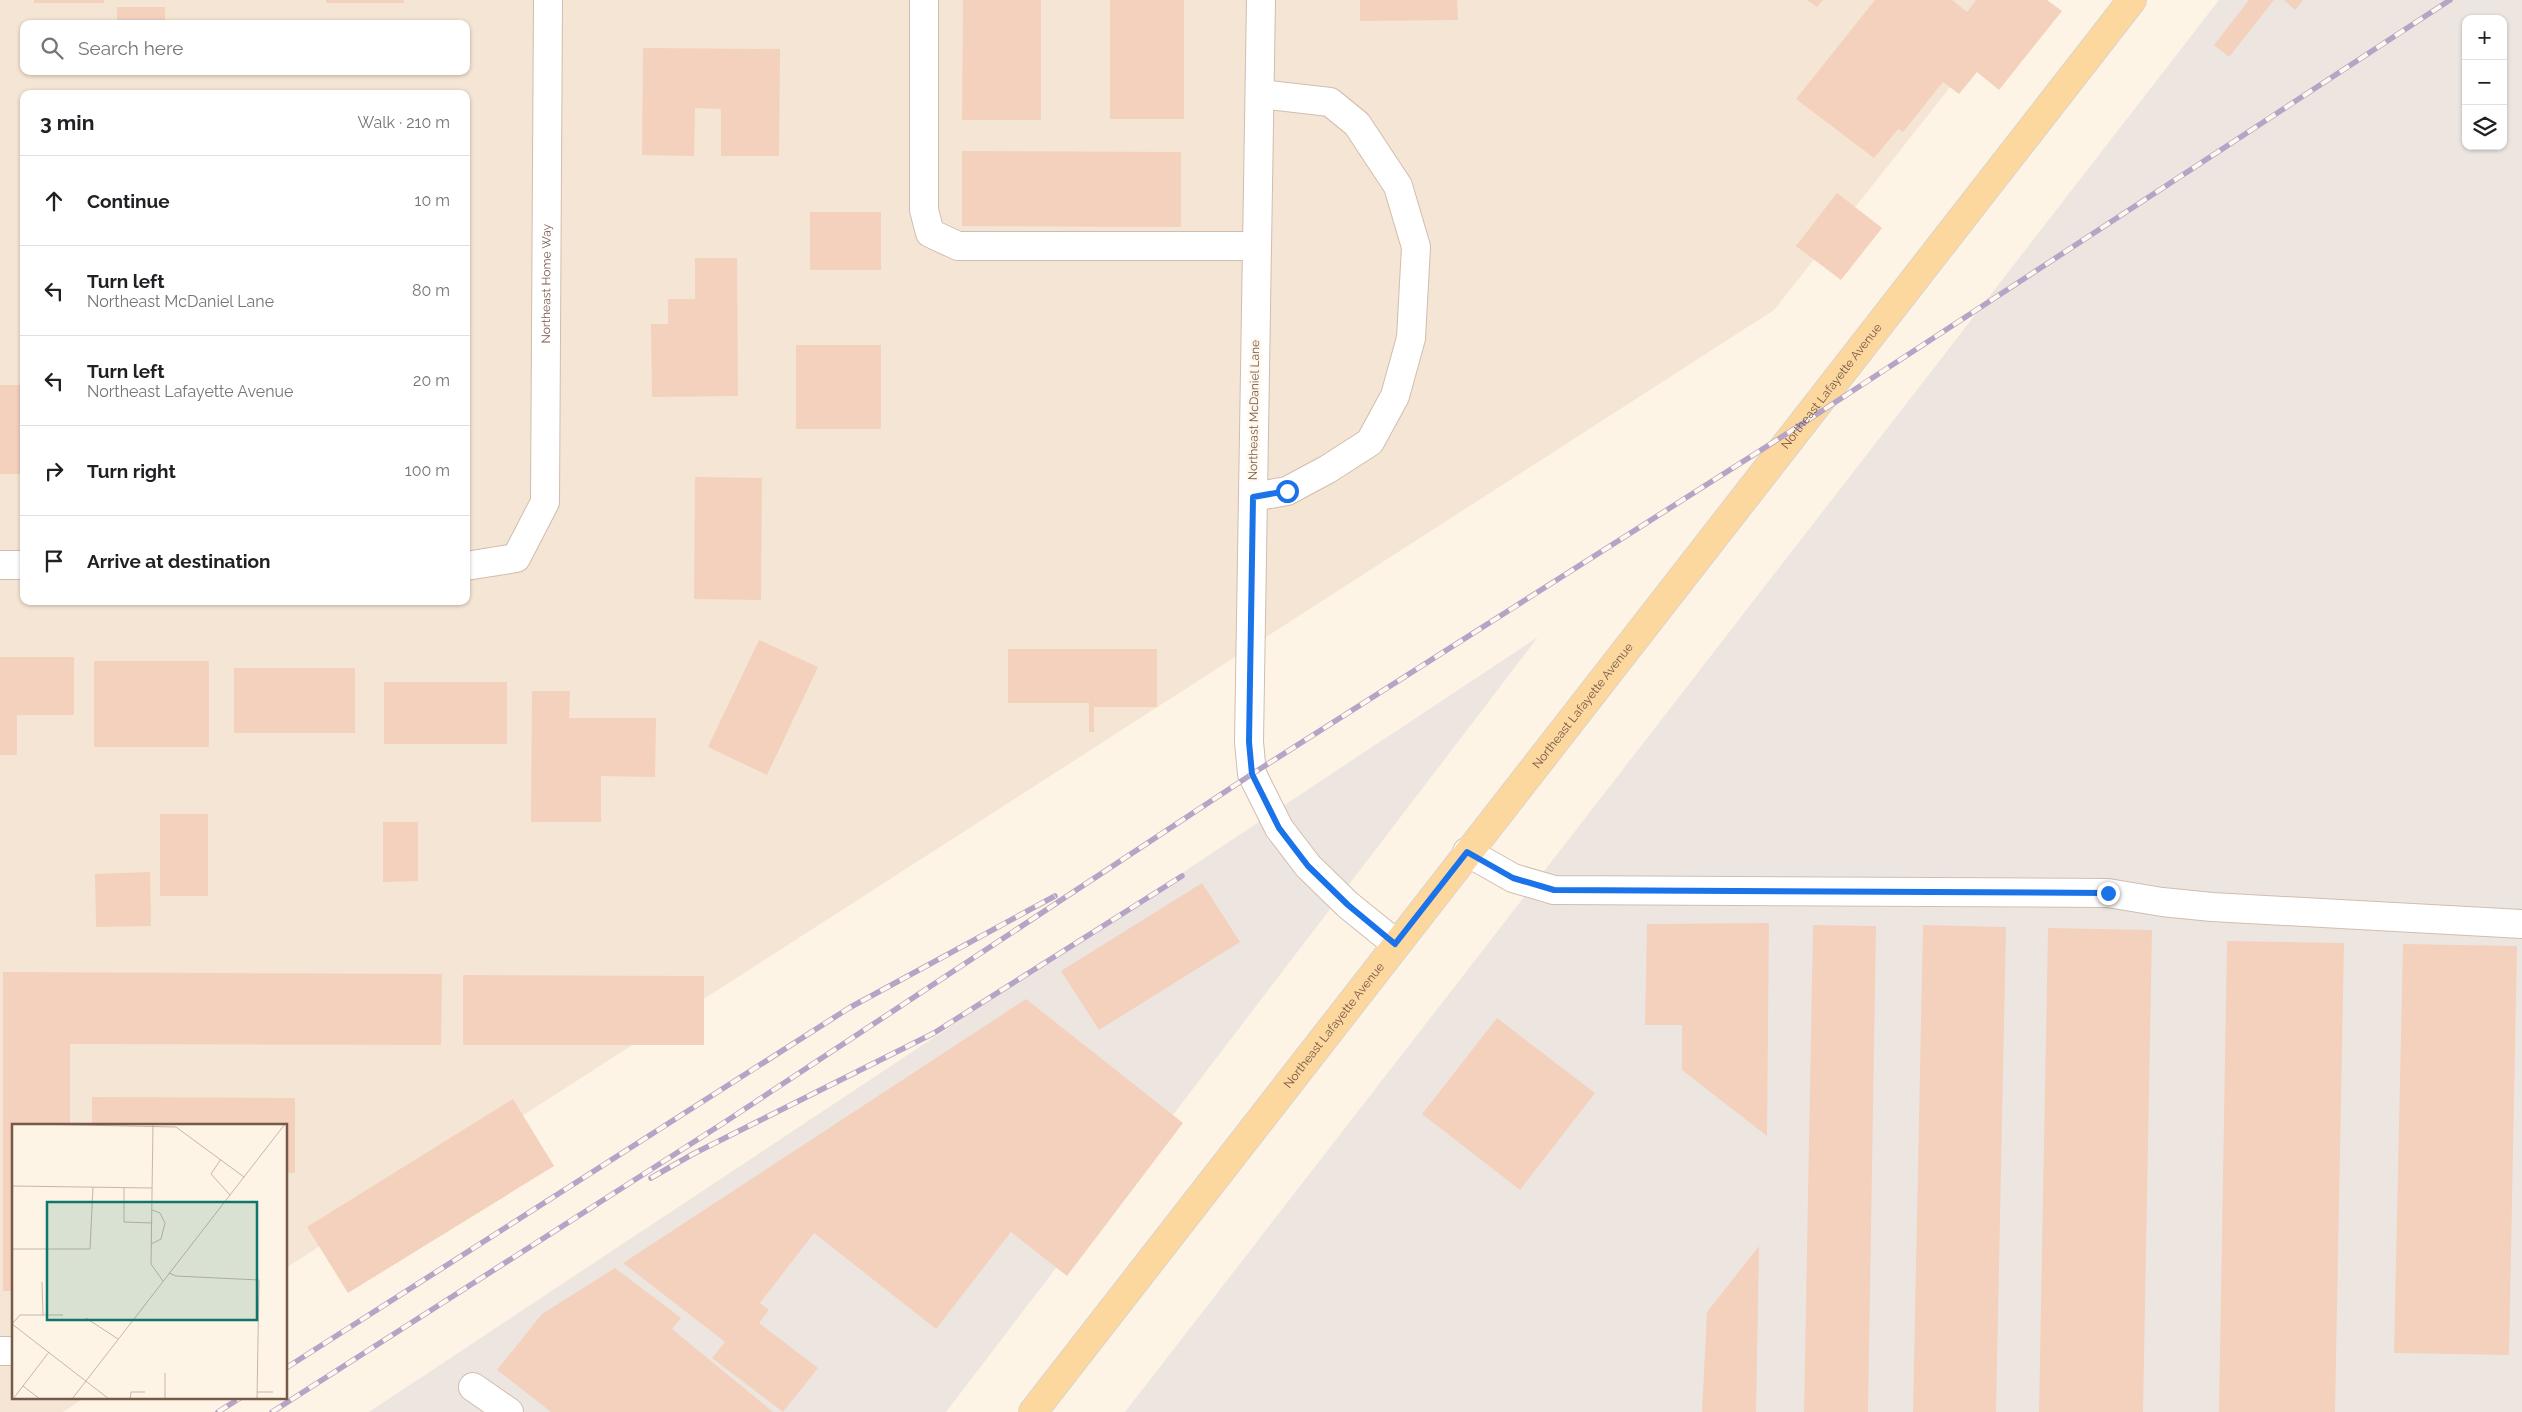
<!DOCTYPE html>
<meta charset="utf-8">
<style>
:root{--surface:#fff;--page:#f6f6f6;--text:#202124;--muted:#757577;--line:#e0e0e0}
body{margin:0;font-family:Raleway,sans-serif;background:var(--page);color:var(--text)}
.controls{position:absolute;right:15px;top:15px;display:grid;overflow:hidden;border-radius:10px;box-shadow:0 1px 4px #0004}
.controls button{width:45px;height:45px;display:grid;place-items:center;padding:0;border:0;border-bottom:1px solid var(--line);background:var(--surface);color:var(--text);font:25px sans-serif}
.stop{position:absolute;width:15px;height:15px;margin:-11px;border:4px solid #1a73e8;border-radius:50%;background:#fff}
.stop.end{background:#1a73e8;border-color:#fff;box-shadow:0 1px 5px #0008}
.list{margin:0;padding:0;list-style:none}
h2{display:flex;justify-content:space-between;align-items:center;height:65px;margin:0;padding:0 20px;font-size:21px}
h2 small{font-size:16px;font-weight:400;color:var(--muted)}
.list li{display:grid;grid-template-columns:32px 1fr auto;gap:15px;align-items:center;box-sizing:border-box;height:90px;padding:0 20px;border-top:1px solid var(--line)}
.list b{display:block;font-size:19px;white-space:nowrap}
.list p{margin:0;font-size:16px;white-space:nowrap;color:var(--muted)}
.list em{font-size:16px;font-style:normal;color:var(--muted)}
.icon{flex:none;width:28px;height:28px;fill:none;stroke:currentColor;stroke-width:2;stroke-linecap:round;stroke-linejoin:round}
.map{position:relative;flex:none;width:2522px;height:1412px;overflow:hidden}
.search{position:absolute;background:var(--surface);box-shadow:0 1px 4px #0004;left:20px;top:20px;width:450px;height:55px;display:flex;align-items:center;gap:12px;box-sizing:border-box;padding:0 18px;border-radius:10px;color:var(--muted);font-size:19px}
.panel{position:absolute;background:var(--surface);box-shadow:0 1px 4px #0004;left:20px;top:90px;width:450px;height:515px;border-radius:10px}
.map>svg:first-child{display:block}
</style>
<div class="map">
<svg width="2522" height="1412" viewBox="0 0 2522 1412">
<rect width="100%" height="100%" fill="#fdf4e6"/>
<path fill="#f5e5d4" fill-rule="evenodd" d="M0,0H2019L1774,310L286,1268V1126H14V1398H84L63,1412H0ZM24,24H466V71H24ZM24,94H466V601H24Z"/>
<g fill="#ede6e0" fill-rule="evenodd">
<path d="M2219,0H2522V1412H1125ZM2466,19H2503V146H2466Z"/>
<path d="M1538,637L946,1412H369Z"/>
</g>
<g fill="#f3d1bd">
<rect x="34" y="0" width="70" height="3"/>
<rect x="326" y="0" width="78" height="3"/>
<path d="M963,0H1041V120H962Z"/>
<rect x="1110" y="0" width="74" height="119"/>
<path d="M1360,0H1457L1458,20L1360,21Z"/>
<path d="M1807,0H1823L1817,7Z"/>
<path d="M1875,0H1952L1967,12L1976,0H2047L2062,11L1999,90L1977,72L1959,94L1943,82L1903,132L1898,129L1874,158L1796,99Z"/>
<path d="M2249,0H2274L2229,57L2214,45Z"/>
<path d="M2284,0H2303L2295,10Z"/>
<rect x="117" y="7" width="48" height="17"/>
<path d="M643,48L780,49L779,156H721V109L695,108L694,156L642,155Z"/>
<path d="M962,151L1181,152V227L962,226Z"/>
<path d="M1837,193L1882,228L1841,280L1796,246Z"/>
<rect x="810" y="212" width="71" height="58"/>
<path d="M695,258H737L738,396L652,397L651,324H668V299H695Z"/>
<rect x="796" y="345" width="85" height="84"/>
<rect x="0" y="385" width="24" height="89"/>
<path d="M695,477L762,478L761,600L694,599Z"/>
<path d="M759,640L818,667L767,775L708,747Z"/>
<path d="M1008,649H1157V707H1094V732H1089V703H1008Z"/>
<path d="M0,657H74V715H17V755H0Z"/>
<rect x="94" y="661" width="115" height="86"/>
<rect x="234" y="668" width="121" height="65"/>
<rect x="384" y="682" width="123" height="62"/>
<path d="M532,691H570L569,718H656L655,777L601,776V822H531Z"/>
<rect x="160" y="814" width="48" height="82"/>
<path d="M383,822H418V881L383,882Z"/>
<path d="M150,872L151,926L96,927L95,874Z"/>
<path d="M1202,883L1240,942L1099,1030L1061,971Z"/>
<path d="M1769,923L1767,1136L1682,1070V1025H1645L1647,924Z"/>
<path d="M1813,925L1876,926L1868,1412H1804Z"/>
<path d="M1923,925L2006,927L1996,1412H1913Z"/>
<path d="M2048,928L2152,930L2143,1412H2039Z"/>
<path d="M2227,941L2344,943L2335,1412H2219Z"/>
<path d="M2403,944L2517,946L2509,1355L2394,1353Z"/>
<path d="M3,972L442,974L441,1045L70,1044V1126H14V1291H3Z"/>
<path d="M463,975L704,976V1045H463Z"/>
<path d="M1026,999L1183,1123L1067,1276L1011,1232L936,1329L814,1233L760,1303L769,1310L759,1323L818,1368L783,1412L712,1358L725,1342L623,1263Z"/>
<path d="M1497,1018L1595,1093L1520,1190L1422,1114Z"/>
<path d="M92,1097L295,1098V1173H286V1126H92Z"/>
<path d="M513,1099L554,1166L348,1293L307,1227Z"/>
<path d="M1759,1246L1756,1412H1702L1707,1312Z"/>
<path d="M615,1268L681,1318L672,1329L773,1412H551L497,1370L542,1314Z"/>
</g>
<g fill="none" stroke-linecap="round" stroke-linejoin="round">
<g stroke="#d1bdae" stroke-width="30">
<g id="minor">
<path d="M924,0V210L930,233L958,246H1257"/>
<path d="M1261,0L1249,742L1252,774L1279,828L1308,866L1348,905L1395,943"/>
<path d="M1253,497L1287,491L1328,469L1370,442L1395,396L1411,338L1416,247L1398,186L1357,124L1330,102L1260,94"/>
<path d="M0,565H24"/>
<path id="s1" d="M466,566L516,558L545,502L548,0"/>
<path d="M1467,852L1513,878L1554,890L2108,893L2162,902L2212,907L2522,924"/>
<path d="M0,1351H14"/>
<path d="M473,1387L509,1412"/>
</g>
</g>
<g stroke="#dcd4d0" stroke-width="30">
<g id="major">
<path id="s2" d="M1033,1412L2132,0"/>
</g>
</g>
<use href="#minor" stroke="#fff" stroke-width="28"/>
<use href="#major" stroke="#fcd79e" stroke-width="28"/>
<g stroke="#b6a4c7" stroke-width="5.5">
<g id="rail">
<path d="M651,1178L693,1154L934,1033L1182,876"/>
<path d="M286,1368L849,1008L1055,896"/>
<path d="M218,1412L240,1398"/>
<path d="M272,1412L725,1122L1252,774L1805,422L2450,0"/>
</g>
</g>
<use href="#rail" stroke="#fff8ed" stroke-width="4" stroke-dasharray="11" stroke-linecap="butt"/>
</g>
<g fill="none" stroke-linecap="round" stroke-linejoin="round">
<path stroke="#1a73e8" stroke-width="6" d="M1287,491L1253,497L1249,742L1252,774L1279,828L1308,866L1348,905L1395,944L1467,852L1513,878L1554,890L2108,893"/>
</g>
<g text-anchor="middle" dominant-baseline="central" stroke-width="5" stroke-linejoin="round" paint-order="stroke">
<g font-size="12" fill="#77594a" stroke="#fff8ed">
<text stroke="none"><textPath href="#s1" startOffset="332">Northeast Home Way</textPath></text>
<text stroke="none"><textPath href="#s2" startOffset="1300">Northeast Lafayette Avenue</textPath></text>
<text transform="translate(1254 410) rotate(-89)">Northeast McDaniel Lane</text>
<text stroke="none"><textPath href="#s2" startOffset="895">Northeast Lafayette Avenue</textPath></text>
<text stroke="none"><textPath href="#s2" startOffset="490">Northeast Lafayette Avenue</textPath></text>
</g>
</g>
<g transform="translate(12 1124)">
<rect width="275" height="275" fill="#fdf4e6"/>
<path fill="none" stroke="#c7b6a8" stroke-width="1" d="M20,0L164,3L232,53M141,0L139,140L151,157M209,35L199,50L218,71M0,62L140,64M112,63V98L140,99M139,120L149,115L153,99L148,89L140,86M0,125H78L81,63M157,149L164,152L247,156L245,275M30,158L31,191M74,194L106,215M0,200L97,275M0,200L8,191H51M11,262L28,275M245,268H261M1,275L37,228M60,275L273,0M118,275L119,268H133M153,275V249"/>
<path fill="#0f766e" fill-opacity="0.15" stroke="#0f766e" stroke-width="2.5" d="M35,78H245V196H35Z"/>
<rect width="275" height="275" fill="none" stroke="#77594a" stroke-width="2.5"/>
</g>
</svg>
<div class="controls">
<button>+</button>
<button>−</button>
<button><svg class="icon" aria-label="layers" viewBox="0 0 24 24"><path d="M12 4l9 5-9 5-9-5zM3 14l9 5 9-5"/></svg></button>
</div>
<div class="stop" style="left:1287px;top:491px"></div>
<div class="stop end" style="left:2108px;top:893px"></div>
<div class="search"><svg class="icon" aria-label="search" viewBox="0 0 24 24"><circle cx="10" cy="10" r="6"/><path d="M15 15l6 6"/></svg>Search here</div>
<section class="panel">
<h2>3 min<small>Walk · 210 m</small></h2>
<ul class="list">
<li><svg class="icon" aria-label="ahead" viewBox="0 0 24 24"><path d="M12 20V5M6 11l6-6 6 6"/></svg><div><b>Continue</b></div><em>10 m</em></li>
<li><svg class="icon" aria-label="left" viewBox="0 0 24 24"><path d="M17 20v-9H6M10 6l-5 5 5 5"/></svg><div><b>Turn left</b><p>Northeast McDaniel Lane</p></div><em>80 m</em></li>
<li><svg class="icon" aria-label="left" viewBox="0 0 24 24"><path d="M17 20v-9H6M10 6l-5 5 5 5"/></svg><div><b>Turn left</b><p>Northeast Lafayette Avenue</p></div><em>20 m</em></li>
<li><svg class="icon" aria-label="right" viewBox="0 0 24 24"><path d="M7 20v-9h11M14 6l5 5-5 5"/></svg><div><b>Turn right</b></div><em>100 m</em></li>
<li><svg class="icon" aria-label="arrive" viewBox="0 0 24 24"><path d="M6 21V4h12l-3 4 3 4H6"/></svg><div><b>Arrive at destination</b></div></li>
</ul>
</section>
</div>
